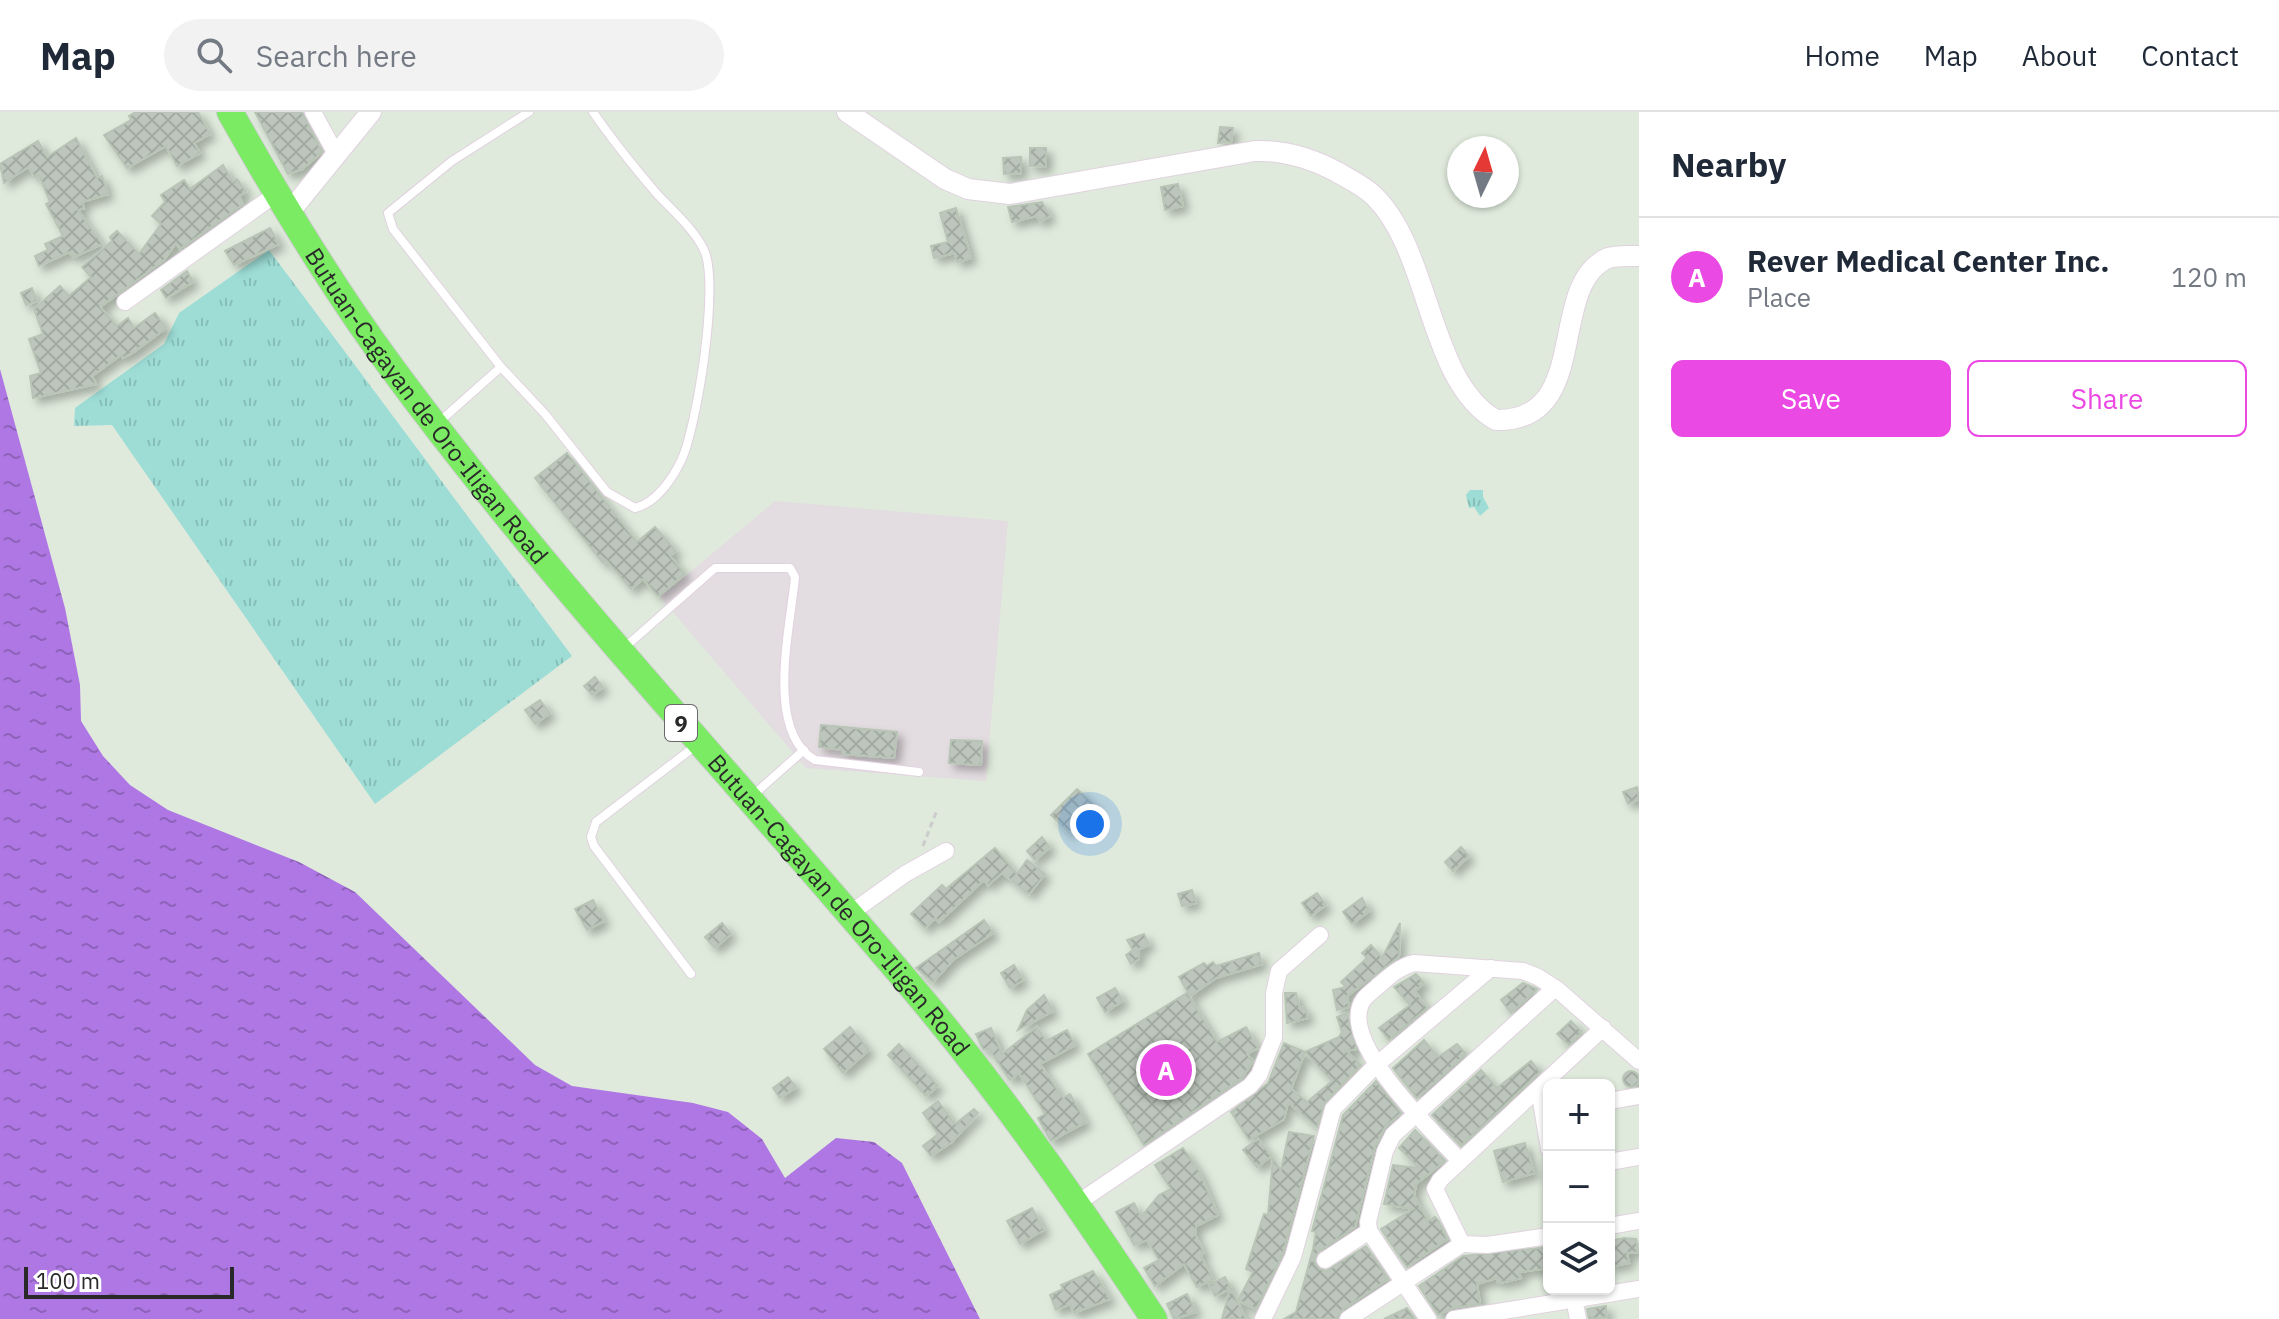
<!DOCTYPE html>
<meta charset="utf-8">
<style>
:root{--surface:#fff;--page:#f2f2f3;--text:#1f2937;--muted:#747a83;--line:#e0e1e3;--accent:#eb49e3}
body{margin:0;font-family:"IBM Plex Sans",sans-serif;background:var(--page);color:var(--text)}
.controls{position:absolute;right:24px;bottom:24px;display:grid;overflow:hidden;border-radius:12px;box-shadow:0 2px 6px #0004}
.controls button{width:72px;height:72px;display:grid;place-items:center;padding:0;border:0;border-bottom:2px solid var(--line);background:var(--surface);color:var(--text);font:40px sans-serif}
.compass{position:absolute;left:1447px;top:24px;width:72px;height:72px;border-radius:50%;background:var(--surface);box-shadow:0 2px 6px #0004;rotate:5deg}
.scale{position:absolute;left:24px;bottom:20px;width:210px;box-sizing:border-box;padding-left:8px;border:4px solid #292929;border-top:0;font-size:22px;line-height:28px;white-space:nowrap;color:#292929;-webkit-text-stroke:6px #fff;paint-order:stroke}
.you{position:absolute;left:1090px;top:712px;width:28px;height:28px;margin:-20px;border:6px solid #fff;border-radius:50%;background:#1a73e8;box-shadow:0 0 0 12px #1a73e833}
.badge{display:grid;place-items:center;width:52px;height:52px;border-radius:50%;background:var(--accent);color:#fff;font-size:26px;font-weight:700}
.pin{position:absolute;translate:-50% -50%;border:4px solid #fff;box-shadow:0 2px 8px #0006}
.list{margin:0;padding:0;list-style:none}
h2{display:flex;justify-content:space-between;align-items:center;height:104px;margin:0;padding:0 32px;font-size:34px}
h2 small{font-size:26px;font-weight:400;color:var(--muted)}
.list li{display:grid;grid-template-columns:52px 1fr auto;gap:24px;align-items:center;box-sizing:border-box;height:120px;padding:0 32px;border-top:2px solid var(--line)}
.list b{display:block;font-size:30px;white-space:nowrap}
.list p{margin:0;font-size:26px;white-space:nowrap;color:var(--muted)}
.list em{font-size:26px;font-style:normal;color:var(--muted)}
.actions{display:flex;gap:16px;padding:24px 32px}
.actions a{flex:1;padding:18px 0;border:2px solid var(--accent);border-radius:12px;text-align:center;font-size:28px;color:var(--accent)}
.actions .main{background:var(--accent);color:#fff}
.icon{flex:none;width:44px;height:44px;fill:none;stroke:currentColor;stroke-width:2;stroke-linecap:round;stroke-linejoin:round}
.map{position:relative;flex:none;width:1639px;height:1207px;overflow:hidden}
header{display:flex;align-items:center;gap:48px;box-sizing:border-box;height:112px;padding:0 40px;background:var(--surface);border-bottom:2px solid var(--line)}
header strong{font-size:38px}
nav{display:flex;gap:44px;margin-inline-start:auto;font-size:28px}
.search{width:560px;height:72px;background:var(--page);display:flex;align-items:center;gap:20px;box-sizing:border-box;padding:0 28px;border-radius:44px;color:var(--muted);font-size:30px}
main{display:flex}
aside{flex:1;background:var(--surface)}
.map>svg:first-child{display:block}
</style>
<header>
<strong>Map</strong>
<div class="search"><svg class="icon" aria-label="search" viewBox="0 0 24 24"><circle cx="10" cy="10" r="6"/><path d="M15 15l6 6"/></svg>Search here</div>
<nav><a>Home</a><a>Map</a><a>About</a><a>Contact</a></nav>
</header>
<main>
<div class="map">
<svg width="1639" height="1207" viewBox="0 0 1639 1207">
<defs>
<pattern id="grass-tufts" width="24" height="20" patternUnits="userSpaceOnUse" patternTransform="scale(2)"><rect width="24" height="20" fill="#9dddd6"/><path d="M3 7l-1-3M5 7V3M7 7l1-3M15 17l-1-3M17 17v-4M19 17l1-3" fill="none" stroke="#87beb8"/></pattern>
<pattern id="water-ripples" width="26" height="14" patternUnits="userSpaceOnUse" patternTransform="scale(2)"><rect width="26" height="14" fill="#ae77e4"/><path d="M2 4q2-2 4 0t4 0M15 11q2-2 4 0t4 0" fill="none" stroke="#8e62b9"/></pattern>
<pattern id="building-cross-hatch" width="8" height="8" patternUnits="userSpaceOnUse" patternTransform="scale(2)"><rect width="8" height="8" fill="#bdc6bc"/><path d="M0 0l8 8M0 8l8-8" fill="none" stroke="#a2aaa2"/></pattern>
<filter id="shadow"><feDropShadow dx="5.5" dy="5.5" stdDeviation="4" flood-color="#0004"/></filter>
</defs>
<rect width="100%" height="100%" fill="#dfeadc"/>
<path fill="#e3dce0" d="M775,389L1008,409L986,669L806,656L660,485Z"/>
<g fill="url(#grass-tufts)">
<path d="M269,138L572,544L375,692L112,313L74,314L75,296L164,232L179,201Z"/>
<path d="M1470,378H1483V385L1489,396L1480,404L1474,395L1469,396L1466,383Z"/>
</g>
<path fill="url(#water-ripples)" d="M0,257L65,496L80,573L81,609L103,644L130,673L168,698L299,750L355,780L535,953L572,974L693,991L728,1000L762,1027L785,1066L836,1026L874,1030L902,1051L980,1207H0Z"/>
<g fill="url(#building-cross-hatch)" stroke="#b8c5b6" stroke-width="2" fill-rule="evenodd" filter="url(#shadow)">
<path d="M136,0H198L210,22L194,31L200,41L177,54L166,34L127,56L104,23L131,8L129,4Z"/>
<path d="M255,0H302L322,40L302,57L288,62Z"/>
<path d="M1220,15L1233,16L1231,30L1218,31Z"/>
<path d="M76,26L97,66L102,64L108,82L82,90L84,96L78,98L102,132L74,145L69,140L39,154L35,144L48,138L45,132L63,124L46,92L50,90L39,63L35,65L28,55L4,71L0,52L38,29L47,45Z"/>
<path d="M1030,36H1046V55L1030,54Z"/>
<path d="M1021,45V61L1004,62L1003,46Z"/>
<path d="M223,53L233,70L237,67L246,80L239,84L243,92L180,137L176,131L164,148L100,195L117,214L128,206L134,216L155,201L166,216L134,240L123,246L121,243L92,264L96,272L33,286L30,264L41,261L29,227L43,222L34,197L60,174L69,184L91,165L82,155L112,129L110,125L117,119L139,142L161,112L152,104L165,90L161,83L184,68L190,77Z"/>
<path d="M1178,72L1183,94L1165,98L1161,75Z"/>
<path d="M1042,90L1050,104L1040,110L1037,104L1012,110L1008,95Z"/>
<path d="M956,96L971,146L957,150L955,141L934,146L931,134L948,130L940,101Z"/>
<path d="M270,116L279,132L234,153L225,139Z"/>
<path d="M187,159L193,170L166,186L161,178Z"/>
<path d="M32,176L37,189L26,193L21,181Z"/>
<path d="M567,341L637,430L655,415L676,439L670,444L685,462L658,484L643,467L631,477L606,448L603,451L535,366Z"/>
<path d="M595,565L603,575L592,583L584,574Z"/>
<path d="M540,588L550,601L535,612L525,598Z"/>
<path d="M821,613L897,620L894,646L842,642V638L819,635Z"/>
<path d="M951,628L982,629L981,653L949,651Z"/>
<path d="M1637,675L1639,687L1628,692L1623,680Z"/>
<path d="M1077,677L1097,694L1069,721L1051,703Z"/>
<path d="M1042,725L1050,735L1035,748L1027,739Z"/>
<path d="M1461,735L1469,744L1453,759L1445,750Z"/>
<path d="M995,736L1017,762L1027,748L1045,762L1029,782L1002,761L988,773L984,768L939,810L935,806L925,816L911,802L942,773L946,777Z"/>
<path d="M1192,778L1196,791L1182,794L1178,782Z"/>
<path d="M1317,781L1326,793L1311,804L1302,791Z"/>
<path d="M1362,786L1369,799L1352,812L1343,800Z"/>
<path d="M593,788L604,809L587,818L575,797Z"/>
<path d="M984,808L993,821L953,848L933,870L916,856Z"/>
<path d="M722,811L731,822L715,836L705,825Z"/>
<path d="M1400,811L1399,845L1347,884L1349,895L1337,898L1333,878L1346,875L1341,870L1367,846L1362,841L1371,833L1382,846Z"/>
<path d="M1144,822L1149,833L1139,837V847L1131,852L1126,843L1133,838L1127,828Z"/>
<path d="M1259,841L1262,852L1216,866L1190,884L1179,865L1204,851L1207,854L1213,850L1216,854Z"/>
<path d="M1014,853L1023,868L1010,876L1001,861Z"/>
<path d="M1416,862L1424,871L1415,879L1427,896L1389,928L1379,916L1410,893L1394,875Z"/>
<path d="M1523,871L1537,877L1511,901L1501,888Z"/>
<path d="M1115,876L1123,889L1105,900L1097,886Z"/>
<path d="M1187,881L1217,930L1246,915L1258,936L1247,942L1253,949L1242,966L1144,1033L1088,942Z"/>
<path d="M1285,881H1296L1300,897L1305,895L1308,906L1287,911Z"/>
<path d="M1044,883L1053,899L1018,918L1027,898Z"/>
<path d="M1347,901L1357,937L1346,939L1361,953L1325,990L1317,1015L1288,990L1284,1007L1249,1028L1231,1000L1268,971L1284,931L1305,940L1339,925L1342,920L1337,905ZM1305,940L1332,969L1307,990L1291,977Z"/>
<path d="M1571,909L1582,920L1569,933L1557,922Z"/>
<path d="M850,915L869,938L843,961L824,937Z"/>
<path d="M1037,915L1046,929L1067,918L1075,933L1040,952L1063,986L1070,982L1086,1010L1051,1029L1038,1006L1045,1002L1019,961L1010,968L989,937H983L976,922L991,916L1002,942Z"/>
<path d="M1424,928L1438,945L1457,932L1466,942L1417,986L1393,956Z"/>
<path d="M899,932L938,974L926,984L888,943Z"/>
<path d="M1531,949L1540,960L1461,1034L1432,1003L1481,958L1497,976Z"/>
<circle cx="1631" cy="967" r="8"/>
<path d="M788,965L796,975L780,986L773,976Z"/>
<path d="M1376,969L1401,1001L1385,1015L1375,1034L1355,1115L1319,1139L1314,1149L1319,1157L1326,1159L1366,1134L1388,1167L1342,1198L1337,1207H1284L1296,1200L1313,1137L1316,1120L1312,1119L1343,1003Z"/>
<path d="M938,989L955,1012L974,997L978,1001L952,1030L931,1044L923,1034L938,1022L923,1001Z"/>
<path d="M1415,1018L1445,1049L1416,1072L1414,1084L1428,1109L1435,1105L1438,1108L1447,1127L1407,1155L1381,1117L1413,1097L1384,1092L1393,1053L1419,1056L1399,1036Z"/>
<path d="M1289,1020L1314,1024L1283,1141L1256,1197L1238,1188L1253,1160L1246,1157L1264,1102L1268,1103L1273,1047L1281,1058Z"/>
<path d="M1258,1027L1271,1044L1257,1055L1243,1038Z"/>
<path d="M1525,1031L1534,1061L1503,1070L1494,1039Z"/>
<path d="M1183,1036L1199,1059L1218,1103L1196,1114L1195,1122L1204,1141L1200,1143L1213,1167L1197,1175L1184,1152L1155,1174L1144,1156L1159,1148L1147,1128L1134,1133L1116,1100L1134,1091L1141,1105L1159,1083L1171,1077L1155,1053Z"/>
<path d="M1032,1096L1044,1118L1020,1132L1007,1109Z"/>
<path d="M1624,1126L1636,1127L1638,1140L1627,1141L1629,1151L1609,1155V1129Z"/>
<path d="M1549,1135V1156L1519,1160L1521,1166L1509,1169L1498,1171L1497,1166L1477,1172L1480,1192L1452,1196L1438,1203L1419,1174L1463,1144Z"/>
<path d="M1093,1159L1110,1187L1074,1201L1070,1192L1056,1198L1050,1183L1063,1177L1061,1173Z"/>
<path d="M1225,1165L1246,1207H1222L1230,1177L1215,1184L1209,1173Z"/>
<path d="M1187,1182L1196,1200L1174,1207L1167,1192Z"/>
<path d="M1606,1194L1607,1205L1589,1207L1587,1197Z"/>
<path d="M1407,1196L1415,1207H1384Z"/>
</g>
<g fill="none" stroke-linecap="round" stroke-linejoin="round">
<g stroke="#e1d2e0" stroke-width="10">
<g id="service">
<path d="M501,255L545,302L607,380L635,396C656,391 672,367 681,349C697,315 720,171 704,138C694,117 673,99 657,82C634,55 613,29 593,0"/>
<path d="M439,310L501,255L393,117L388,101L452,49L529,0"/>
<path d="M624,536L715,456H790L795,465C791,513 764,619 815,648L919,660"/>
<path d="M751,685L804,638"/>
<path d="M691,862L594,734L591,725L596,710L698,632"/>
</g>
</g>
<g stroke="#e1d2e0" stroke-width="18">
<g id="minor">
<path d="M313,0L337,44"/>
<path d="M125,190L276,82"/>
<path d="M848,803L905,762L946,739"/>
<path d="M1539,977L1549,1037"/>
<path d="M1609,989L1639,984"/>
<path d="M1460,1049C1435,1021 1334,927 1364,887C1368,882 1374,878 1378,874C1390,864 1399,855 1414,851L1523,859L1538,865L1558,878L1639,949"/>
<path d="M1609,1050L1639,1045"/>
<path d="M1076,1092L1250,974L1259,963L1274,925V881L1279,859L1320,823"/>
<path d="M1609,1114L1639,1109"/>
<path d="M1462,1132L1487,1133L1549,1124"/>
<path d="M1325,1148L1369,1119"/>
<path d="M1572,1177L1578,1207"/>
<path d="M1263,1207L1293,1145L1333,997L1374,955L1491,856"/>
<path d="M1348,1207L1462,1132L1435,1077L1440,1068L1603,916"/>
<path d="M1428,1207L1369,1119L1368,1110L1385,1039L1393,1023L1555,876"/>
<path d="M1454,1207L1639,1177"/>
</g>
</g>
<g stroke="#e1d2e0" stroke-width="22">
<g id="tertiary">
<path d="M847,0L945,67L968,77L1010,82L1255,39C1284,38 1311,46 1337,60C1349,67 1364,74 1374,84C1431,139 1428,270 1496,308C1593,310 1546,173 1608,146C1617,143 1629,144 1639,144"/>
<path d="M288,102L371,0"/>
</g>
</g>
<g stroke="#ccc" stroke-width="28">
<g id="trunk">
<path id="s1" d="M230,0C279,87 330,172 389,252C557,481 754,685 935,903C1014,999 1085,1103 1154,1207"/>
</g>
</g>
<path stroke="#ccc" stroke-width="3" stroke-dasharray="6 4" stroke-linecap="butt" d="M923,734L937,698"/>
<use href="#service" stroke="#fff" stroke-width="8"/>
<use href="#minor" stroke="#fff" stroke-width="16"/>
<use href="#tertiary" stroke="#fff" stroke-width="20"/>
<use href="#trunk" stroke="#7ceb64" stroke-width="26"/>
</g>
<g text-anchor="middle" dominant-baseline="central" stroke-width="7" stroke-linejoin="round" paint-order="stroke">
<rect fill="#fff" stroke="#696969" stroke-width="2" x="665" y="593" width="32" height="36" rx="6"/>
<g font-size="22" font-weight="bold" fill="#292929">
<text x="681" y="611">9</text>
</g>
<g font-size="24" fill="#292929" stroke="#fff">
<text stroke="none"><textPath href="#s1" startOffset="354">Butuan-Cagayan de Oro-Iligan Road</textPath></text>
<text stroke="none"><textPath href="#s1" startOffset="1002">Butuan-Cagayan de Oro-Iligan Road</textPath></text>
</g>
</g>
</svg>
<div class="controls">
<button>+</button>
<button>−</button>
<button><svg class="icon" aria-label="layers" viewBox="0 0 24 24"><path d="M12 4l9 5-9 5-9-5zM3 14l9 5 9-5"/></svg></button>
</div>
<svg class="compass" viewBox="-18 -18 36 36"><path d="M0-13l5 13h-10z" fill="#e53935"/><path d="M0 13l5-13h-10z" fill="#747a83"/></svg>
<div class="scale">100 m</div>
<div class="you"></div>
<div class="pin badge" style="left:1166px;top:958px">A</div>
</div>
<aside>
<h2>Nearby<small></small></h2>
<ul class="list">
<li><span class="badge">A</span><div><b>Rever Medical Center Inc.</b><p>Place</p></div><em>120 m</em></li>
</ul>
<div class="actions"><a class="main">Save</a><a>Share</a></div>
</aside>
</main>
